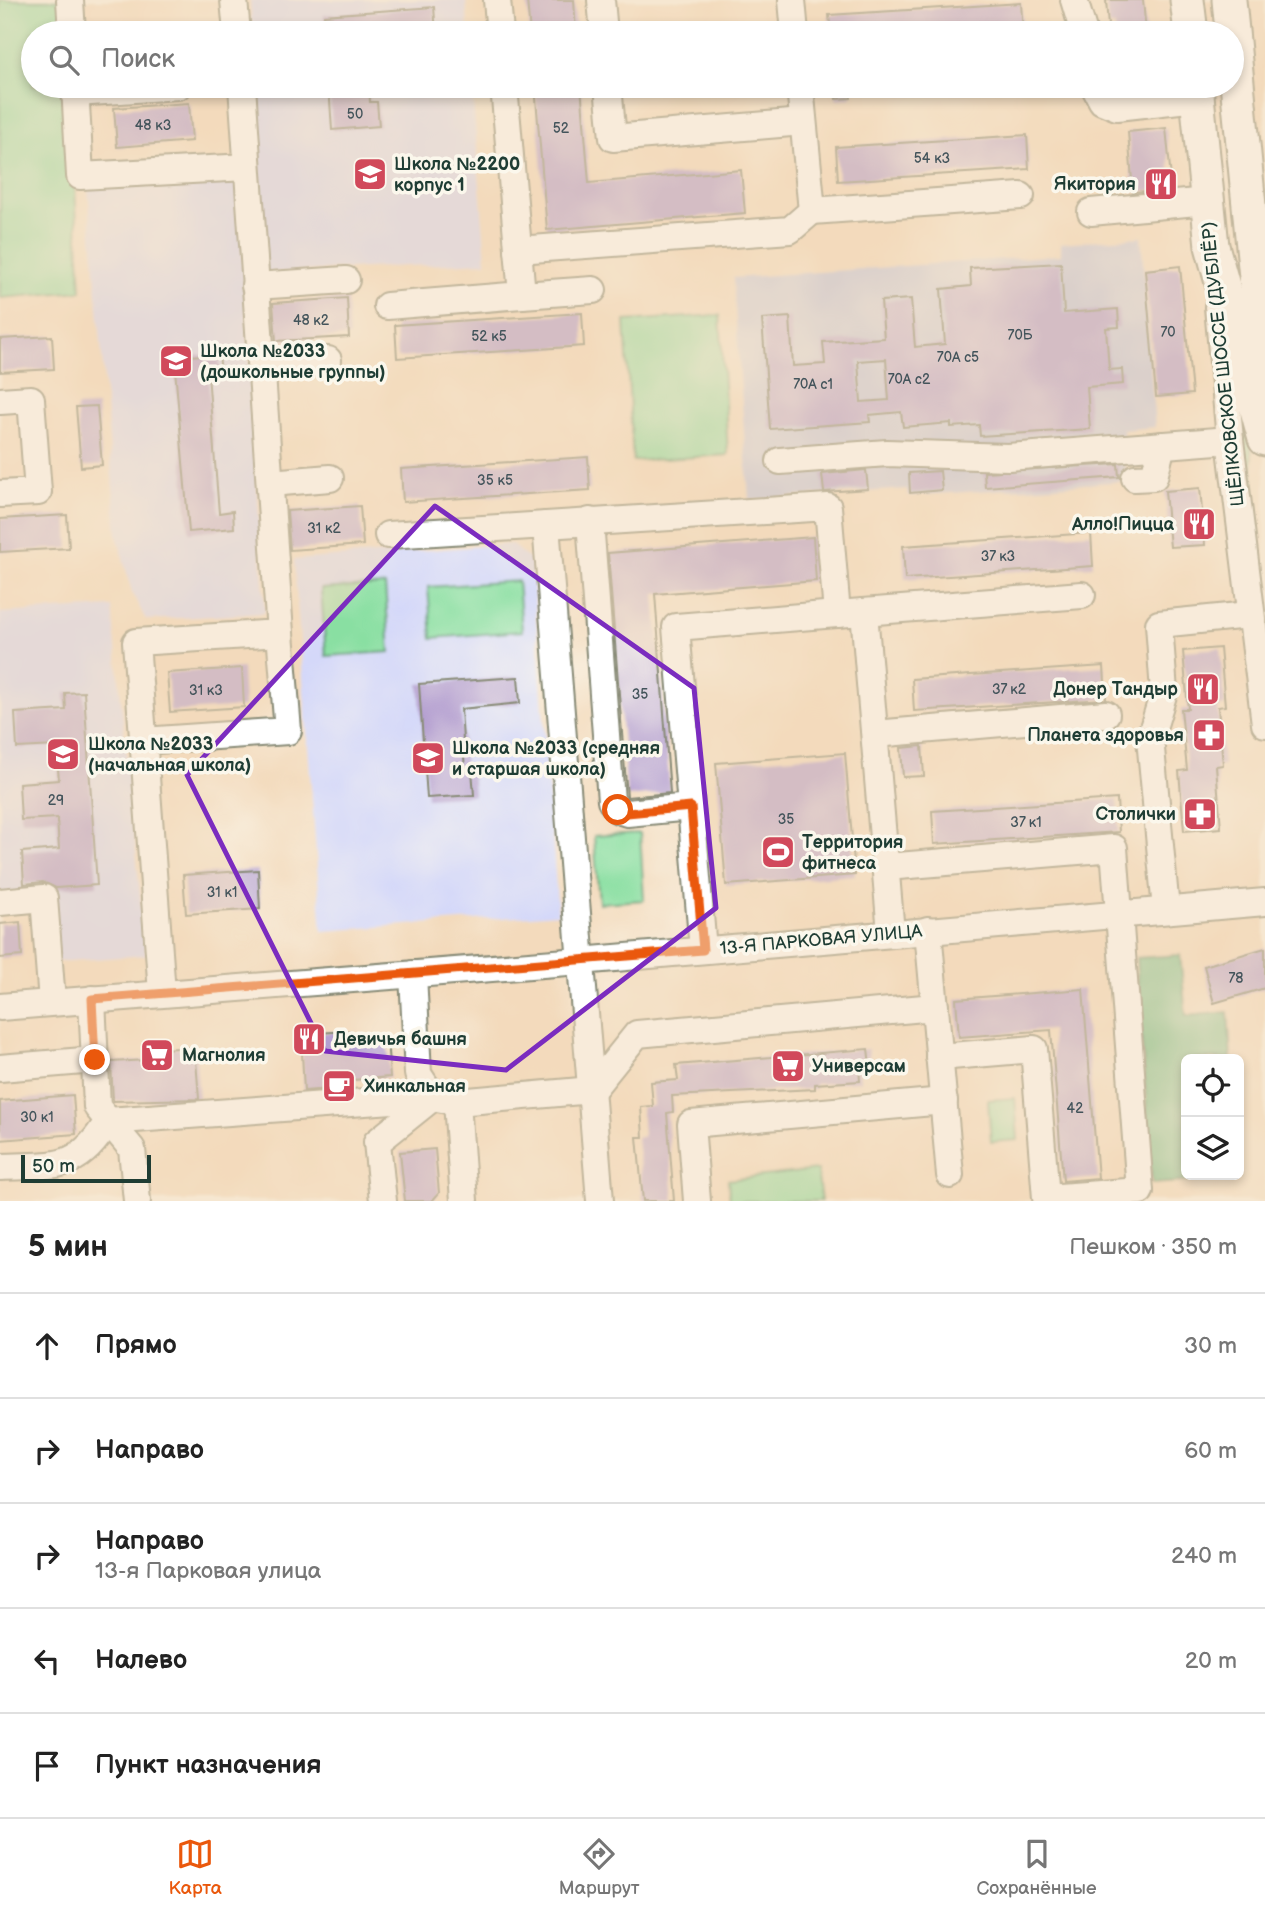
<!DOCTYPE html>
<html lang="ru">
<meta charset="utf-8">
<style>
:root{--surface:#fff;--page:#f2f2f2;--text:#222;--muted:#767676;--line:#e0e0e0;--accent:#ea580c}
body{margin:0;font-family:"Balsamiq Sans",sans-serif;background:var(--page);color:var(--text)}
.controls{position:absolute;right:21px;bottom:21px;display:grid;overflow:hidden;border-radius:10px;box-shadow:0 4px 10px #0003}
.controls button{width:63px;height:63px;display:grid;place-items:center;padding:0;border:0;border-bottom:2px solid var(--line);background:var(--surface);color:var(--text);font:35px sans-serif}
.scale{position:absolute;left:21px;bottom:18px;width:130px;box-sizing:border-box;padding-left:7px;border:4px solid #1f3d34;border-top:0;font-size:19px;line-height:24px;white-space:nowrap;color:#1f3d34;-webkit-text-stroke:5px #fbf7ec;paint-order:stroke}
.stop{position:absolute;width:21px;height:21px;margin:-16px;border:5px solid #ea580c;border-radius:50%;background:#fff}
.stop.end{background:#ea580c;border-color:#fff;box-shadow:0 2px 7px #0008}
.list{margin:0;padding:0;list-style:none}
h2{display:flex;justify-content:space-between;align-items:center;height:91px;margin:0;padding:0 28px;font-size:30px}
h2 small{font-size:23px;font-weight:400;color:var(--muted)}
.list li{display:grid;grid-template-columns:46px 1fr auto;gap:21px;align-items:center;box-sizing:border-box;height:105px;padding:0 28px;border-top:2px solid var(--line)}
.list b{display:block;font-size:26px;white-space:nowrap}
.list p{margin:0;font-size:23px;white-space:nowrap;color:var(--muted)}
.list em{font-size:23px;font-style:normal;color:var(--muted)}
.icon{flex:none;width:38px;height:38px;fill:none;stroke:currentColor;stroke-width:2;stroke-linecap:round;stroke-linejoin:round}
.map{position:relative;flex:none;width:1265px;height:1201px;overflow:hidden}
.search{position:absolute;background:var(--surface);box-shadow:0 4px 10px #0003;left:21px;right:21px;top:21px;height:77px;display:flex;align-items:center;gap:18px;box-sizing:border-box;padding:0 24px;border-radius:38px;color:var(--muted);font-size:26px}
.sheet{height:616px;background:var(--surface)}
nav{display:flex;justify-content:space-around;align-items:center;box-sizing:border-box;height:98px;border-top:2px solid var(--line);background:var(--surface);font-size:19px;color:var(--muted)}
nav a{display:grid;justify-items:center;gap:4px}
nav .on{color:var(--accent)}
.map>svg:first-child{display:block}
</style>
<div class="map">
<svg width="1265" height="1201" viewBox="0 0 1265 1201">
<rect width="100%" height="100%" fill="#fbf7ec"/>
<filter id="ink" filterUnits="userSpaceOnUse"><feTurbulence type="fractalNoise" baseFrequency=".0143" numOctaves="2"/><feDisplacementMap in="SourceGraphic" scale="14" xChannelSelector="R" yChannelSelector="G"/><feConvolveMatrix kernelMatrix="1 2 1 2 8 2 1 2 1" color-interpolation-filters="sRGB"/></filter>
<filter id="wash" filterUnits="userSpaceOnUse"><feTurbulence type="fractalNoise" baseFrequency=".00686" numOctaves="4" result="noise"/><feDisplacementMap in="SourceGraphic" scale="28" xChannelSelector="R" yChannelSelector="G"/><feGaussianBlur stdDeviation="1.57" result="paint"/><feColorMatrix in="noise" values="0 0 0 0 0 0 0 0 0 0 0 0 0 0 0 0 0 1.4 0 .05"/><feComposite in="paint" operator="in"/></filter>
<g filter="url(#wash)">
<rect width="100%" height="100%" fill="#f3dabc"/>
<g fill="#d4d8f9">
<path d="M250,0H466L468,33H252Z"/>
<path d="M255,86H472L486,262L266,273Z"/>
<path d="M238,175L265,613L146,620L132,592L117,535L88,187Z"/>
<path d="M511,544L532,562L558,914L322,931L294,560Z"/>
<path d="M112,607L146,955L56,962L51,894L0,897V613Z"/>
</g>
<path fill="#bdc3de" d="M1141,237L1155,427L1123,430L1126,481L908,496L907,489L749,500L733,278L1061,255V243Z"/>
<g fill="#89dfa2" stroke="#548e6b" stroke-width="2">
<path d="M0,0H64L66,33H33V86H69L81,291L0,298Z"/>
<path d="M720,315L728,455L633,461L625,321Z"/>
<path d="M1236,367L1247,398L1262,588L1256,586Z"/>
<path d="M518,581L522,631L432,638L428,587Z"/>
<path d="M385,585L390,652L326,656L321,589Z"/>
<path d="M640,833L644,900L599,903L594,836Z"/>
<path d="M1015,1098L1018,1140L991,1142L988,1100Z"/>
<path d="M817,1170L821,1201H730L728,1180Z"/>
</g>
<path fill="#6ebe88" stroke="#467e5e" stroke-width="2" d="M1180,955L1186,1016L1228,1012L1231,1059H1186V1175H1239V1157L1240,1178L1152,1184L1136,958Z"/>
<g id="blocks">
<g fill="#af99cf" fill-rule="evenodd">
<path d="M527,0H574L576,33H530Z"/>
<path d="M1106,0H1143L1146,33H1115V26H1108Z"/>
<path d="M1021,3L1023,33H831L829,15Z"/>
<path d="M434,7L436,33H325L324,15Z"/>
<path d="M329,86H369L370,102H377L379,126L332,130Z"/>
<path d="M535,86H581L589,183L741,170L745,213L547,230Z"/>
<path d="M836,86H850L851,98L836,99Z"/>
<path d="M189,103L192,141L117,147L114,108Z"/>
<path d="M1166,128L1172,189L1133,192L1128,132Z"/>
<path d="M1027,135L1029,169L838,181L836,147Z"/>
<path d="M1061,263L1064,313L1118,309L1119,327L1106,328L1109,370L1122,369L1123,384L1087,387L1090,429L980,436L979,425L951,427V423L903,427L901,412L869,415L870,422L770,429L762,319L790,317L793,366L825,364L823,342L884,338L881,301L911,299L915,347L945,344L941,289L971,286L970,268ZM886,359L889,400L861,402L858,361Z"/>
<path d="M1180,266L1192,394L1156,397L1145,270Z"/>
<path d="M347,298L349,337L276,341L273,303Z"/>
<path d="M582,313L584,346L397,358L395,325Z"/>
<path d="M52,336L54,369L0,372V339Z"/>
<path d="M219,354L221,373L208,374L219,513L233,511L234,528L189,532L174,357Z"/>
<path d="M97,406L102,465L81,467L76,407Z"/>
<path d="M588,457L590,490L403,502L401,469Z"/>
<path d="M1118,464L1119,477L985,487L984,472Z"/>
<path d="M866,470L868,489L824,492L822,474Z"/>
<path d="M940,471L942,490L910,493L909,473Z"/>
<path d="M1200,488L1205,545L1170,547L1165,491Z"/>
<path d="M360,506L363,545L290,550L287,511Z"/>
<path d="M67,515L69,548L0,552V519Z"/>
<path d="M1091,533L1093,566L905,579L903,546Z"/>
<path d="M813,537L816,581L655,594L670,793L627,797L608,553Z"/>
<path d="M1220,648L1225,706L1218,707L1223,765L1216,766L1221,828L1184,831L1179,771L1187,770L1181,709H1188L1183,651Z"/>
<path d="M1104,666L1106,699L914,711L912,679Z"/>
<path d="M242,668L244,707L170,712L167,673Z"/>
<path d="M518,677L520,703L461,709L465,771L472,770L474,795L427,798L419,684Z"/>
<path d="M84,692L97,885L56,888L43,882L24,884L22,852L59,849L57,818L21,820L19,783L59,780L56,746L17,748L15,713L66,710L65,693Z"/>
<path d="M922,746L924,776L903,777L901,748Z"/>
<path d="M845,753L855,875L726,885L716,763Z"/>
<path d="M1117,799L1119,832L934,844L932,811Z"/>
<path d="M258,870L260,909L186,914L183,875Z"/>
<path d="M20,922L22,956L0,958V924Z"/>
<path d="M1265,948V988L1214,1003L1204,966Z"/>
<path d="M1083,989L1098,1178L1063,1181L1051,1030L959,1037L956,999Z"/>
<path d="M349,1031L350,1041L387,1039L390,1077L352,1080L353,1087L304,1091L301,1034Z"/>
<path d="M195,1047L199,1099L113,1101L111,1062L147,1060L146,1050Z"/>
<path d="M868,1049L870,1066L859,1067L860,1081L815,1084V1089L672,1096L673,1112L667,1113L674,1201H643L637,1137H643L641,1107L653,1106L651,1082L678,1080L676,1065Z"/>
<path d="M73,1095L76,1134L0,1140V1101Z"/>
<path d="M435,1149L439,1193L432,1201H405L400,1152Z"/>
</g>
</g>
</g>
<g filter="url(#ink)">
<use href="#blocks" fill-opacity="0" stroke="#898c78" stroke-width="2"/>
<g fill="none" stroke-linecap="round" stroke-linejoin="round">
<g stroke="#898c78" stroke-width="30">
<g id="minor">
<path d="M70,0L72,33"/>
<path d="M234,0L237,33"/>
<path d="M497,0L500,33"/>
<path d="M601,0L604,33"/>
<path d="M792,0L795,33"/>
<path d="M1074,0L1084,33"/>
<path d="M75,86L80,176L247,167"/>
<path d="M608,86L613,138L803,122"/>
<path d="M800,86L812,211L1021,196"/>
<path d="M1094,86L1102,101L1117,107L1197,98"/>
<path d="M76,93L178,86"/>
<path d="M1091,212L1207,201"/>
<path d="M518,250L790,230L812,211"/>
<path d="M255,286L346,280"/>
<path d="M522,295L593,290"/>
<path d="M387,306L522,295L504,86"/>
<path d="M1218,307L1230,440L1265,724"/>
<path d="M260,364L328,360"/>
<path d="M0,401L31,399L38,492L0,494"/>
<path d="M780,461L887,453L1008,457L1230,440"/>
<path d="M1135,478L1154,477L1162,445"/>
<path d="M270,483L330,478"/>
<path d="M590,521L611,801L618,810L627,813L691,807"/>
<path d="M546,525L828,507L837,614L1082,595"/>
<path d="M388,535L546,525L600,1201"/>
<path d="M864,612L891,933"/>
<path d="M875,734L1106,714"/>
<path d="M143,741L288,731L280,633"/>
<path d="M886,867L1114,848L1140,1191L1046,1198L1034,1049L939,1057"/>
<path d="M0,902L44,898L52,1002"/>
<path d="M1166,910L1150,738L1164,692L1159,624L1249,615"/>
<path d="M928,930L950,1175"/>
<path d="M703,950L676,627L837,614"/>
<path d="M413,974L418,1074L433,1097L457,1102L592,1090L637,1034L935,1007"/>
<path d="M162,993L136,642L280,633L242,86"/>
<path d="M92,999L97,1107L132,1149L137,1201"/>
<path d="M0,1007L580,961L1265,902"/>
<path d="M0,1068L95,1060"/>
<path d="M457,1102L464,1201"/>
<path d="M0,1167C55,1164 77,1173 108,1121L433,1097"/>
<path d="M383,1201L377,1142L433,1097"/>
<path d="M697,1201L691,1124L944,1101"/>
</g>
</g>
<g stroke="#898c78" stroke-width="37">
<g id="major">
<path d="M1187,0L1191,33"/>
<path d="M1229,0L1265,370"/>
<path d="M1196,86L1212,246L1265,439"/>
</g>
</g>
<use href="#minor" stroke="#fff" stroke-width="26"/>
<use href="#major" stroke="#fff" stroke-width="33"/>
</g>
</g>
<g fill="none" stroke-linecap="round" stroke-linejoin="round" filter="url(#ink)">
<path stroke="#ea580c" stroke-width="9" d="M95,1060L92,999L703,950L691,807L627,813L618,810"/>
</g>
<path d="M0 0H1265V1201H0ZM435,506L694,688L716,908L506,1070L325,1051L187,775Z" fill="#f3dabc" fill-opacity=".55" fill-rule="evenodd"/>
<path fill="none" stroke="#7b2cbf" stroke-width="5" stroke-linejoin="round" d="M435,506L694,688L716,908L506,1070L325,1051L187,775Z"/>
<defs>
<g id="school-square" transform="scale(1.75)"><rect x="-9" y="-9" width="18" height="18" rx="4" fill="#d1495b" stroke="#fbf7ec"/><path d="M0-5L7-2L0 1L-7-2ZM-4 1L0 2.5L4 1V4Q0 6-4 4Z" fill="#fff"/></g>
<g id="restaurant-square" transform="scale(1.75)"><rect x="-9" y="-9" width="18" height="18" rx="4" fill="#d1495b" stroke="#fbf7ec"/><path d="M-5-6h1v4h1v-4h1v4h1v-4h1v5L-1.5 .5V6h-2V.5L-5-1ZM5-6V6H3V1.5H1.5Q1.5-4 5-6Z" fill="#fff"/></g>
<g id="pharmacy-square" transform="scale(1.75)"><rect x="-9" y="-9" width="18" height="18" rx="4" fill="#d1495b" stroke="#fbf7ec"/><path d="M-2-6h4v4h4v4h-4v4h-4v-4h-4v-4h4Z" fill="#fff"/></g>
<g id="stadium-square" transform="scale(1.75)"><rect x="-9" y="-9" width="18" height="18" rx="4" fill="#d1495b" stroke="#fbf7ec"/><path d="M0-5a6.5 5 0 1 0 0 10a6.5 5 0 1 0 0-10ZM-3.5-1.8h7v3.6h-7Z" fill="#fff"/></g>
<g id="supermarket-square" transform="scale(1.75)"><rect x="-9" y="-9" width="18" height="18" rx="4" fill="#d1495b" stroke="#fbf7ec"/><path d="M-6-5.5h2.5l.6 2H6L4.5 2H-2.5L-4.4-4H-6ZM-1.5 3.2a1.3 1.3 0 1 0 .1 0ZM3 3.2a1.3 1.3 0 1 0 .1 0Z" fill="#fff"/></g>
<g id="cafe-square" transform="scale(1.75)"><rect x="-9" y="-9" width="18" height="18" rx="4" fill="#d1495b" stroke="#fbf7ec"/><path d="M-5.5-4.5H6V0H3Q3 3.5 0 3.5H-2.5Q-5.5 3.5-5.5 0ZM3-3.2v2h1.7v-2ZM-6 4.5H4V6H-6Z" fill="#fff"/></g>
</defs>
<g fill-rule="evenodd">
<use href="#school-square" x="370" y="174"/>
<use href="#restaurant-square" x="1161" y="184"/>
<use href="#school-square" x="176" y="361"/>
<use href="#restaurant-square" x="1199" y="524"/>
<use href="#restaurant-square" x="1203" y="689"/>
<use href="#pharmacy-square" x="1209" y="735"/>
<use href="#school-square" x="63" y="754"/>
<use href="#school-square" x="428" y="758"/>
<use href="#pharmacy-square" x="1200" y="814"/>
<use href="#stadium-square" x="778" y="852"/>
<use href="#restaurant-square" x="309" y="1039"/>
<use href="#supermarket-square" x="157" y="1055"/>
<use href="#supermarket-square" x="788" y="1066"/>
<use href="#cafe-square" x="339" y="1086"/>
</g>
<g text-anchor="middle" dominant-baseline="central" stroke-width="7" stroke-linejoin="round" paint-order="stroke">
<g font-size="14" fill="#43545b">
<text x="355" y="114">50</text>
<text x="153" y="125">48 к3</text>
<text x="561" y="128">52</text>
<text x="932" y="158">54 к3</text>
<text x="311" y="320">48 к2</text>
<text x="1168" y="332">70</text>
<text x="1020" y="335">70Б</text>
<text x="489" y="336">52 к5</text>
<text x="958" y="357">70А с5</text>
<text x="909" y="379">70А с2</text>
<text x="813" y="384">70А с1</text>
<text x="495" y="480">35 к5</text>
<text x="324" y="528">31 к2</text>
<text x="998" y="556">37 к3</text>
<text x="1009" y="689">37 к2</text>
<text x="206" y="690">31 к3</text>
<text x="640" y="694">35</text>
<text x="56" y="800">29</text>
<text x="786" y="819">35</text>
<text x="1026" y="822">37 к1</text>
<text x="222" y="892">31 к1</text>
<text x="1236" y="978">78</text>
<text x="1075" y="1108">42</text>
<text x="37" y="1117">30 к1</text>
</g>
<g font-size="18" font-weight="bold" fill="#1f3d34" stroke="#fbf7ec" text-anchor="start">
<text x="394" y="164">Школа №2200<tspan x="394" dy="21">корпус 1</tspan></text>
<text x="1136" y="184" text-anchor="end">Якитория</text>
<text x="200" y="351">Школа №2033<tspan x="200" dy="21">(дошкольные группы)</tspan></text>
<text x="1174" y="524" text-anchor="end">Алло!Пицца</text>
<text x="1178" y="689" text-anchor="end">Донер Тандыр</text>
<text x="1184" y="735" text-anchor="end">Планета здоровья</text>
<text x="88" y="744">Школа №2033<tspan x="88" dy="21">(начальная школа)</tspan></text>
<text x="452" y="748">Школа №2033 (средняя<tspan x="452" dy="21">и старшая школа)</tspan></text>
<text x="1176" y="814" text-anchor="end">Столички</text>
<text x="802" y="842">Территория<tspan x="802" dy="21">фитнеса</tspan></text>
<text x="334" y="1039">Девичья башня</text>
<text x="182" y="1055">Магнолия</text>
<text x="812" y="1066">Универсам</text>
<text x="364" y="1086">Хинкальная</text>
</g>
<g font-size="18" fill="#1f3d34" stroke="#fbf7ec">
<text transform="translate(1223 364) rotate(-96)">ЩЁЛКОВСКОЕ ШОССЕ (ДУБЛЁР)</text>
<text transform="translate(821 940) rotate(-5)">13-Я ПАРКОВАЯ УЛИЦА</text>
</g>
</g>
</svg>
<div class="controls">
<button><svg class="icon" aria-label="locate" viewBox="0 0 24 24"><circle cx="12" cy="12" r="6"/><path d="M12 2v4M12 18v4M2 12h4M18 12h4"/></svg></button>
<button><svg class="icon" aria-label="layers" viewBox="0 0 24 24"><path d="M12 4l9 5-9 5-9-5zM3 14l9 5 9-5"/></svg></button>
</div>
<div class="scale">50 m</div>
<div class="stop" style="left:618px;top:810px"></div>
<div class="stop end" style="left:95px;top:1060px"></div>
<div class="search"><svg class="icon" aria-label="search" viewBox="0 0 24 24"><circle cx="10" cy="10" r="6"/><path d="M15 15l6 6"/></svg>Поиск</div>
</div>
<section class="sheet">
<h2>5 мин<small>Пешком · 350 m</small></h2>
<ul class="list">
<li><svg class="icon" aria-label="ahead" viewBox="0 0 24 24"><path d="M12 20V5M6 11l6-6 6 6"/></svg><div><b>Прямо</b></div><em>30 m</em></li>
<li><svg class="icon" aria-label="right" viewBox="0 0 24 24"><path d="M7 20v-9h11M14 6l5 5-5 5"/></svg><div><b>Направо</b></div><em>60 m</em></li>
<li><svg class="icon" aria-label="right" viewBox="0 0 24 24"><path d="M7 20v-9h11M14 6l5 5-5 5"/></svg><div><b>Направо</b><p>13-я Парковая улица</p></div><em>240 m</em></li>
<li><svg class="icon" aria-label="left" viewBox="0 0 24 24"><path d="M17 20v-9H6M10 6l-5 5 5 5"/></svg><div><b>Налево</b></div><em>20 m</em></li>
<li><svg class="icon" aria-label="arrive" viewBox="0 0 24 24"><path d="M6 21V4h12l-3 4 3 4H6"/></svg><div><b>Пункт назначения</b></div></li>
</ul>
</section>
<nav>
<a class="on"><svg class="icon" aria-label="map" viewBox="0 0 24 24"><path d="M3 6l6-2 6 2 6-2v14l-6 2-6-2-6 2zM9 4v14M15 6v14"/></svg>Карта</a>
<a><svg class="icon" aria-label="directions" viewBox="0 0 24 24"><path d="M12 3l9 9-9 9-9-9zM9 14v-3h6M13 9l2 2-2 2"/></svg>Маршрут</a>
<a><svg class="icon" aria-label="saved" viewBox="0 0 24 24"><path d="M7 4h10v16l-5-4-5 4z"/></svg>Сохранённые</a>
</nav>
